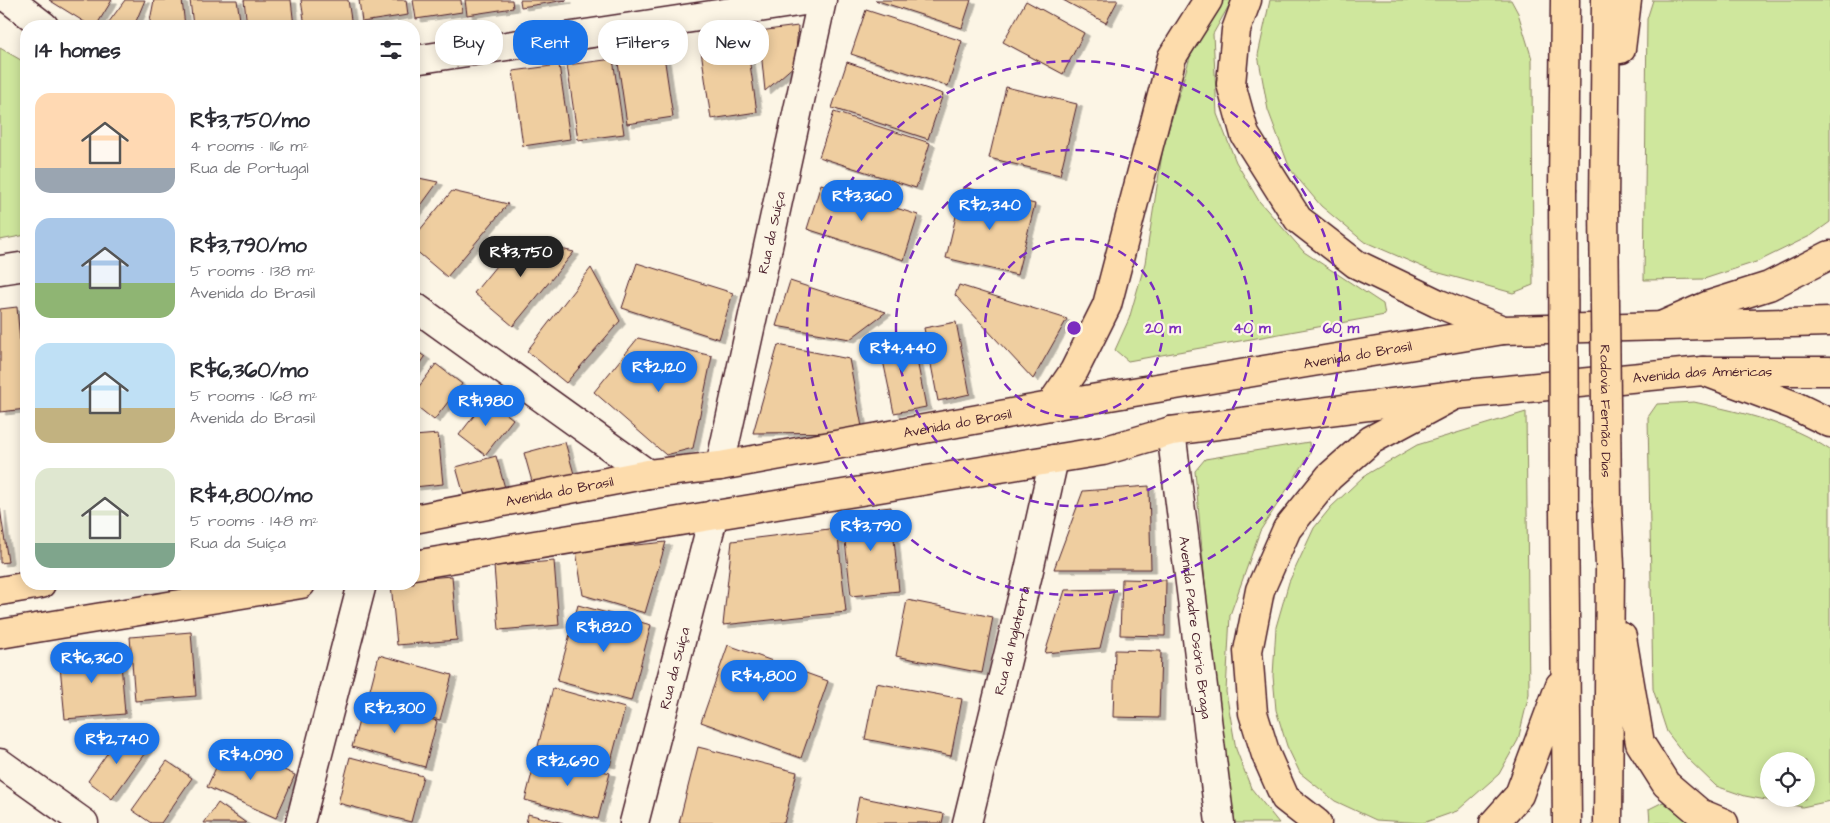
<!DOCTYPE html>
<html lang="en">
<head>
<meta charset="utf-8">
<style>
	body { margin:0; font-family:"Architects Daughter",sans-serif; background:#f2f2f3; color:#2b2b33; height:100vh; display:flex; flex-direction:column; font-size:19px; white-space:nowrap }
	* { box-sizing:border-box; margin:0 }
	p { font-size:16px; color:#7c7c81 }
	.icon { flex:none; width:28px; height:28px; fill:none; stroke:currentColor; stroke-width:2; stroke-linecap:round; stroke-linejoin:round }
	.map { position:relative; flex:1; overflow:hidden }
	.side { position:absolute; left:20px; top:20px; width:400px; height:570px; display:flex; flex-direction:column; background:#fff; border-radius:20px; box-shadow:0 2px 12px #0003 }
	.side>* { flex:none }
	.banner { position:absolute; left:435px; top:20px; width:475px; height:45px; display:flex; gap:10px }
	.buttons { position:absolute; left:1760px; top:752px; display:grid; gap:10px }
	.buttons a { display:grid; place-items:center; width:55px; height:55px; border-radius:50%; background:#fff; box-shadow:0 2px 12px #0003; font-size:25px }
	.price { position:absolute; translate:-50% -42px; padding:0 11px; border-radius:18px; background:#1a73e8; color:#fff; font-size:16px; line-height:32px; filter:drop-shadow(0 1px 2px #0008) }
	.price::after { content:''; position:absolute; left:50%; top:30px; width:15px; height:11px; margin-left:-8px; background:inherit; clip-path:polygon(0 0,100% 0,50% 100%) }
	.price.active { background:#222; color:#fff }
	ul { padding:0; list-style:none }
	li { display:flex; align-items:center; gap:15px; height:125px; padding:0 15px }
	li span { display:grid; place-items:center; flex:none; width:140px; height:100px; border-radius:15px; color:#555 }
	li>.icon { margin-inline-start:auto }
	span .icon { width:60px; height:60px; fill:#fffc; stroke-width:1 }
	li b { font-size:21px }
	h2 { display:flex; justify-content:space-between; align-items:center; height:60px; padding:0 15px; font-size:21px }
	.chip { padding:0 18px; border-radius:20px; background:#fff; box-shadow:0 2px 12px #0003; font-size:18px; line-height:45px }
	.chip.active { background:#1a73e8; color:#fff }
	.map>svg:first-child { display:block }
	.green { fill:#cfe79d; stroke:#8c8364; fill-rule:evenodd }
	.building { fill:#efcea0; stroke:#4a1f2b; filter:url(#shadow) }
	.lines { fill:none; stroke-linecap:round; stroke-linejoin:round }
	.minor-casing { stroke:#4a1f2b; stroke-width:31 }
	.major-casing { stroke:#4a1f2b; stroke-width:31 }
	.highway-casing { stroke:#4a1f2b; stroke-width:31 }
	.minor { stroke:#fcf5e5; stroke-width:28 }
	.major { stroke:#fddcac; stroke-width:28 }
	.highway { stroke:#fddcac; stroke-width:28 }
	.highway-bridge-casing { stroke:#4a1f2b; stroke-width:31; stroke-linecap:butt }
	.highway-bridge { stroke:#fddcac; stroke-width:28 }
	.ring { fill:none; stroke:#7b2cbf; stroke-width:2.5; stroke-dasharray:9 6 }
	.labels { text-anchor:middle; stroke-width:4.5; stroke-linejoin:round; paint-order:stroke }
	.street-label { font-size:14px; fill:#4a1f2b; stroke:#fcf5e5 }
	.centre { fill:#7b2cbf; stroke:#fcf5e5; stroke-width:2.5 }
	.ring-label { font-size:15px; text-anchor:middle; font-weight:bold; fill:#7b2cbf; stroke:#fcf5e5; stroke-width:4.5; stroke-linejoin:round; paint-order:stroke }
</style>
</head>
<body>
<div class="map">
<svg width="1830" height="823" viewBox="0 0 1830 823">
	<defs>
		<filter id="shadow"><feDropShadow dx="5.5" dy="3" stdDeviation="0" flood-color="#0004"/></filter>
	</defs>
	<rect width="100%" height="100%" fill="#fcf5e5"/>
	<filter id="ink" filterUnits="userSpaceOnUse"><feTurbulence type="fractalNoise" baseFrequency=".02" numOctaves="2"/><feDisplacementMap in="SourceGraphic" scale="10" xChannelSelector="R" yChannelSelector="G"/><feConvolveMatrix kernelMatrix="1 2 1 2 8 2 1 2 1" color-interpolation-filters="sRGB"/></filter>
	<g filter="url(#ink)">
		<path class="green" d="M1222 0H1232L1213 34 1217 114 1236 162 1259 201 1304 252 1383 304 1385 315 1128 361 1115 350 1129 319 1145 263 1163 148 1190 57Z
			M1270 0H1511L1518 13 1532 59 1533 285 1513 293 1432 271 1363 241 1321 206 1290 169 1268 110 1258 55Z
			M1653 0H1830V222L1812 235 1759 261 1704 279 1644 280 1647 19Z
			M0 48 26 63V235L0 240Z
			M1694 402C1743 413 1788 422 1830 450V801L1802 807 1745 796 1716 786 1687 758 1667 732 1653 689 1648 417 1657 404ZM1769 761H1806V799H1769Z
			M1526 412 1529 694 1518 740 1499 774 1457 811 1423 823 1376 820 1335 801 1300 773 1287 746 1276 710 1273 676 1276 627 1289 582 1314 528 1331 507 1364 476 1417 445Z
			M1309 442 1310 454 1260 531 1230 615 1226 692 1236 749 1251 788 1279 823H1230L1221 763 1195 471 1205 459Z
			M1663 802 1690 823H1650L1649 809Z"/>
		<path class="building" d="M49 0H112L96 26H91Z
			M125 0H145L134 26H106Z
			M154 0H182L185 26H149Z
			M190 0H237L241 26H193Z
			M244 0H291L294 26H247Z
			M301 0H348L352 26H305Z
			M359 0H406L408 15 362 22Z
			M413 0H461L462 12 416 19Z
			M465 0H512L513 8 467 15Z
			M520 0H567L521 7Z
			M875 0H971L962 28Z
			M1063 0H1118L1106 23Z
			M1026 1 1084 33 1063 74 1003 42Z
			M866 10 962 41 948 86 851 54Z
			M798 26 795 65 765 91 759 31Z
			M746 37 757 112 711 119 700 44Z
			M662 42 673 117 627 124 616 49Z
			M613 59 624 134 578 140 567 65Z
			M847 62 943 94 928 139 832 108Z
			M559 65 570 139 523 146 513 71Z
			M1006 87 1077 104 1060 175 989 158Z
			M834 112 930 143 916 188 819 157Z
			M414 177 438 182 414 215Z
			M821 184 918 215 904 260 807 229Z
			M963 187 1035 204 1017 275 946 258Z
			M452 191 508 204 447 277 414 249V237Z
			M518 239 574 252 513 326 474 293Z
			M637 263 733 293 719 339 622 308Z
			M591 268 620 321 566 383 527 351Z
			M790 281 886 312 850 339 776 326Z
			M959 285 1067 319 1033 379 955 295Z
			M17 307 26 409 0 412V309Z
			M956 322 970 394 938 401 924 328Z
			M912 334 926 407 894 413 879 341Z
			M638 338 712 356 693 448 666 455 594 392Z
			M778 345 849 359 863 432 753 433Z
			M414 349 425 357 414 373Z
			M436 364 462 384 434 420 414 404V393Z
			M487 399 513 419 485 455 459 435Z
			M438 434 443 484 414 487V436Z
			M565 442 574 474 533 485 524 453Z
			M496 456 505 488 465 499 456 467Z
			M1149 486 1151 569H1054L1083 491Z
			M891 507 899 591 851 596 842 513Z
			M0 508 8 562 0 563Z
			M837 528 846 612 723 625 732 541Z
			M666 542 645 613 583 595 576 551Z
			M554 561 559 625 499 630 494 566Z
			M452 576 457 640 397 645 391 584H414V579Z
			M1122 579 1166 580 1165 636 1120 635Z
			M1114 589 1100 648 1045 653 1065 590Z
			M907 600 993 617 982 673 896 656Z
			M578 605 651 625 631 701 557 681Z
			M191 632 196 696 135 701 130 637Z
			M728 645 828 681 801 758 701 722Z
			M120 650 125 714 65 719 59 655Z
			M1115 650 1161 651 1159 718 1113 717Z
			M379 655 452 675 440 720 367 701Z
			M876 683 962 699 951 756 865 739Z
			M553 688 625 708 610 765 538 746Z
			M364 702 437 721 425 767 352 747Z
			M122 732 147 750 112 799 88 781Z
			M227 744 295 775 276 818 207 787Z
			M698 747 797 772 784 823H679Z
			M537 754 610 773 598 819 525 800Z
			M350 757 423 776 411 822 338 803Z
			M167 761 192 778 161 823H151L132 810Z
			M859 797 944 814 942 823H854Z
			M218 803 246 823H204Z
			M528 814 563 823H526Z"/>
		<g class="lines">
			<defs>
				<g id="minor">
					<path d="M10 0 44 26"/>
					<path d="M414 60 811 0"/>
					<path d="M0 270 26 266"/>
					<path d="M414 306 648 474"/>
					<path id="s1" d="M1171 431 1220 823"/>
					<path id="s2" d="M720 466 822 0"/>
					<path d="M0 763 84 823"/>
					<path d="M300 823 362 584"/>
					<path id="s3" d="M634 823 714 514"/>
					<path id="s4" d="M967 823 1029 570 1054 459"/>
				</g>
				<g id="major">
					<path id="s5" d="M414 519 648 474 720 466 1050 406 1503 330 1830 322"/>
					<path id="s6" d="M414 565 1054 459 1103 451 1171 431 1455 395 1703 371H1830"/>
					<path d="M0 591 41 584"/>
					<path d="M0 634 301 584"/>
				</g>
				<path id="highway" d="M1247 0 1236 30 1231 84 1245 135 1298 219 1356 264 1437 303 1503 330
					M1621 49 1627 0
					M1563 188 1565 0
					M1604 206 1606 0
					M1661 326 1709 305 1769 286 1830 255
					M1703 371 1793 405 1830 423
					M1050 406 1074 371 1107 305 1172 57 1208 0
					M1607 503 1610 566 1608 823
					M1564 511 1567 823
					M1622 637 1640 743 1666 784 1700 813 1724 823
					M1317 823 1285 798 1266 755 1253 713 1248 651 1260 590 1287 529 1329 477 1371 440 1455 395
					M1494 823 1519 795 1560 685"/>
			</defs>
			<use href="#minor" class="minor-casing"/>
			<use href="#major" class="major-casing"/>
			<use href="#highway" class="highway-casing"/>
			<use href="#minor" class="minor"/>
			<use href="#major" class="major"/>
			<use href="#highway" class="highway"/>
			<defs>
				<g id="highway-bridge">
					<path d="M1563 188 1564 511"/>
					<path id="s7" d="M1604 206 1607 503"/>
				</g>
			</defs>
			<use href="#highway-bridge" class="highway-bridge-casing"/>
			<use href="#highway-bridge" class="highway-bridge"/>
		</g>
	</g>
	<g class="ring">
		<circle cx="1074" cy="328" r="89"/>
		<circle cx="1074" cy="328" r="178"/>
		<circle cx="1074" cy="328" r="267"/>
	</g>
	<g class="labels">
		<g class="street-label">
			<text dy="5" stroke="none"><textPath href="#s2" startOffset="239">Rua da Suíça</textPath></text>
			<text dy="5" stroke="none"><textPath href="#s5" startOffset="958">Avenida do Brasil</textPath></text>
			<text dy="5" stroke="none"><textPath href="#s6" startOffset="1304">Avenida das Américas</textPath></text>
			<text dy="5" stroke="none"><textPath href="#s7" startOffset="205">Rodovia Fernão Dias</textPath></text>
			<text dy="5" stroke="none"><textPath href="#s5" startOffset="552">Avenida do Brasil</textPath></text>
			<text dy="5" stroke="none"><textPath href="#s5" startOffset="148">Avenida do Brasil</textPath></text>
			<text dy="5" stroke="none"><textPath href="#s1" startOffset="198">Avenida Padre Osório Braga</textPath></text>
			<text dy="5" stroke="none"><textPath href="#s4" startOffset="188">Rua da Inglaterra</textPath></text>
			<text dy="5" stroke="none"><textPath href="#s3" startOffset="160">Rua da Suíça</textPath></text>
		</g>
	</g>
	<circle cx="1074" cy="328" r="8" class="centre"/>
	<g class="ring-label">
		<text x="1163" y="333">20 m</text>
		<text x="1252" y="333">40 m</text>
		<text x="1341" y="333">60 m</text>
	</g>
</svg>
<div class="buttons">
<a><svg class="icon" aria-label="locate" viewBox="0 0 24 24"><circle cx="12" cy="12" r="6"/><path d="M12 2v4M12 18v4M2 12h4M18 12h4"/></svg></a>
</div>
<b class="price" style="left:862px;top:222px">R$3,360</b>
<b class="price" style="left:990px;top:231px">R$2,340</b>
<b class="price active" style="left:521px;top:278px">R$3,750</b>
<b class="price" style="left:903px;top:374px">R$4,440</b>
<b class="price" style="left:659px;top:393px">R$2,120</b>
<b class="price" style="left:486px;top:427px">R$1,980</b>
<b class="price" style="left:871px;top:552px">R$3,790</b>
<b class="price" style="left:604px;top:653px">R$1,820</b>
<b class="price" style="left:92px;top:684px">R$6,360</b>
<b class="price" style="left:764px;top:702px">R$4,800</b>
<b class="price" style="left:395px;top:734px">R$2,300</b>
<b class="price" style="left:117px;top:765px">R$2,740</b>
<b class="price" style="left:251px;top:781px">R$4,090</b>
<b class="price" style="left:568px;top:787px">R$2,690</b>
<div class="banner">
<a class="chip">Buy</a>
<a class="chip active">Rent</a>
<a class="chip">Filters</a>
<a class="chip">New</a>
</div>
<section class="side">
<h2>14 homes<svg class="icon" aria-label="filters" viewBox="0 0 24 24"><path d="M4 7h16M4 17h16"/><circle cx="9" cy="7" r="2"/><circle cx="15" cy="17" r="2"/></svg></h2>
<ul>
<li><span style="background:linear-gradient(#ffd9b3 75%,#9aa5b1 0)"><svg class="icon" aria-label="home" viewBox="0 0 24 24"><path d="M3 11l9-7 9 7M6 9v11h12V9"/></svg></span><div><b>R$3,750/mo</b><p>4 rooms · 116 m²</p><p>Rua de Portugal</p></div></li>
<li><span style="background:linear-gradient(#a9c7e8 65%,#8fb573 0)"><svg class="icon" aria-label="home" viewBox="0 0 24 24"><path d="M3 11l9-7 9 7M6 9v11h12V9"/></svg></span><div><b>R$3,790/mo</b><p>5 rooms · 138 m²</p><p>Avenida do Brasil</p></div></li>
<li><span style="background:linear-gradient(#bfe0f5 65%,#c2b280 0)"><svg class="icon" aria-label="home" viewBox="0 0 24 24"><path d="M3 11l9-7 9 7M6 9v11h12V9"/></svg></span><div><b>R$6,360/mo</b><p>5 rooms · 168 m²</p><p>Avenida do Brasil</p></div></li>
<li><span style="background:linear-gradient(#dfe7d0 75%,#7fa58c 0)"><svg class="icon" aria-label="home" viewBox="0 0 24 24"><path d="M3 11l9-7 9 7M6 9v11h12V9"/></svg></span><div><b>R$4,800/mo</b><p>5 rooms · 148 m²</p><p>Rua da Suíça</p></div></li>
</ul>
</section>
</div>
</body>
</html>
